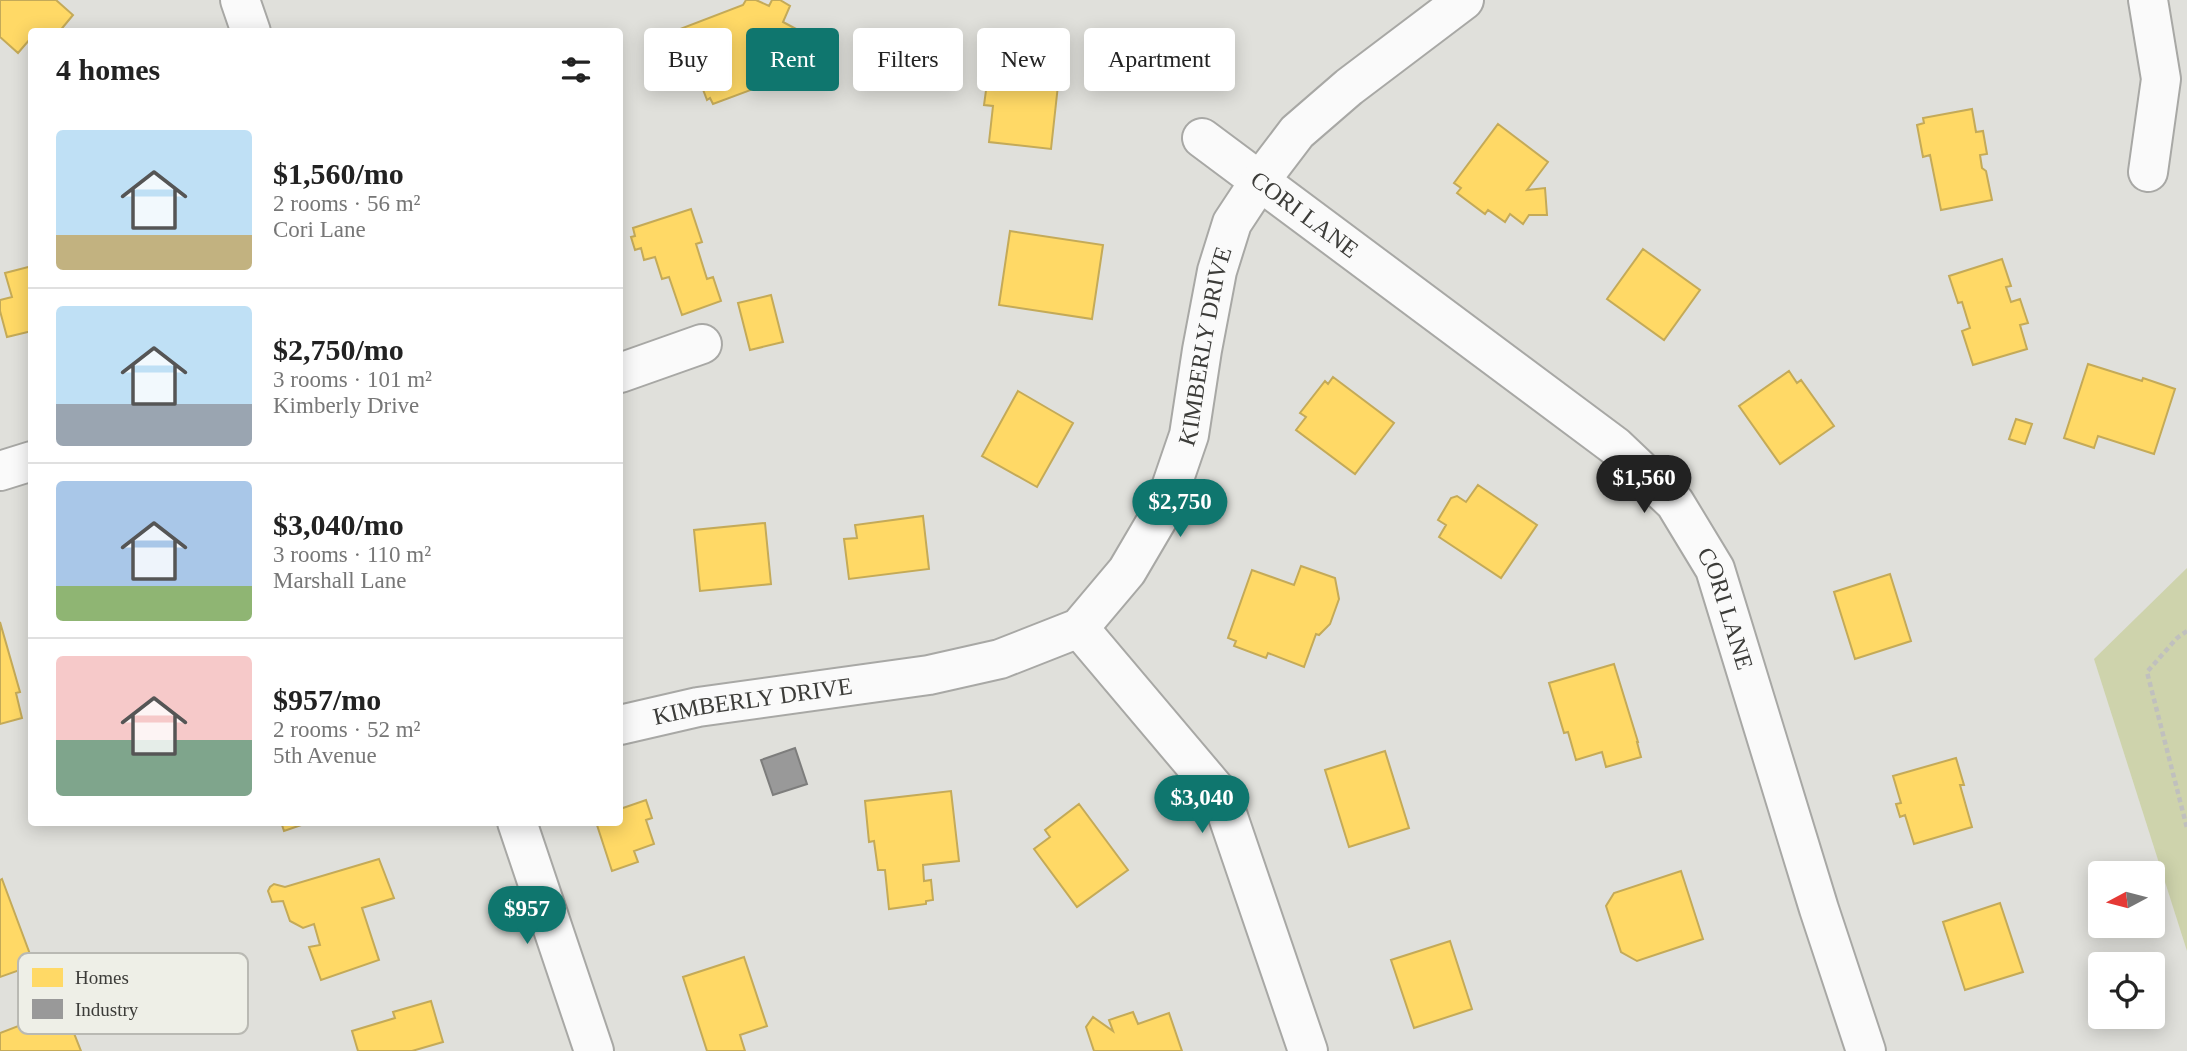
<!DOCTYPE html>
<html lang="en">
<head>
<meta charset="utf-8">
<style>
	body { margin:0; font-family:"Times New Roman",serif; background:#f2f2f2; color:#222; height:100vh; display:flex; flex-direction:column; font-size:26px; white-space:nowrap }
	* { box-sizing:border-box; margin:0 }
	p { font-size:23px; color:#767676 }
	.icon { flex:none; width:38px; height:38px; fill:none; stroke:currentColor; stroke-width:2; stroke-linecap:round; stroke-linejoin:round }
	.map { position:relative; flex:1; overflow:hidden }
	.drawer { position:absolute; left:28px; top:28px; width:595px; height:798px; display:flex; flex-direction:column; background:#fff; border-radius:7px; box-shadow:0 4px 18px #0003 }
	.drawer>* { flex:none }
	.hud { position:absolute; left:644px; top:28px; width:665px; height:63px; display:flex; gap:14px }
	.needle { width:46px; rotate:263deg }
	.controls { position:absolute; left:2088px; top:861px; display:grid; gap:14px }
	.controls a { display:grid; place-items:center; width:77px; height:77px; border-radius:7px; background:#fff; box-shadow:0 4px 18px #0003; font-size:35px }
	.price { position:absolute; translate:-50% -60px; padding:0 16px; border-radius:24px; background:#0f766e; color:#fff; font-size:23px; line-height:46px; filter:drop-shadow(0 2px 4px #0008) }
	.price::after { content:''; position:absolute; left:50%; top:42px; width:21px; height:16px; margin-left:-10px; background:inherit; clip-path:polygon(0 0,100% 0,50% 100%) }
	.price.selected { background:#222; color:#fff }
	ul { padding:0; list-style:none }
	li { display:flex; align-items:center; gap:21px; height:175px; padding:0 28px }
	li+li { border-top:2px solid #e0e0e0 }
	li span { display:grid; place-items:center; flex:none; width:196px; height:140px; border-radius:7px; color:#555 }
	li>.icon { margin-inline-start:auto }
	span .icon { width:84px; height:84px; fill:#fffc; stroke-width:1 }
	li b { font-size:30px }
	h2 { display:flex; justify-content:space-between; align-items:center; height:84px; padding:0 28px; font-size:30px }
	.pill { padding:0 24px; border-radius:7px; background:#fff; box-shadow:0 4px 18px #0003; font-size:24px; line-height:63px }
	.pill.selected { background:#0f766e; color:#fff }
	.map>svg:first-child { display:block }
	.green { fill:#ced3ac }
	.homes { fill:#ffd966; stroke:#c4aa58; stroke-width:2 }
	.industry { fill:#999; stroke:#7d7d7c; stroke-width:2 }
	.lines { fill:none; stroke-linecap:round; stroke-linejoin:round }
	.minor-casing { stroke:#a8a8a5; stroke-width:42 }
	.path { stroke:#c0c0be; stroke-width:4.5; stroke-dasharray:5 3.5; stroke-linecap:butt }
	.minor { stroke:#fafafa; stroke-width:38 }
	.labels { text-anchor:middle; stroke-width:7; stroke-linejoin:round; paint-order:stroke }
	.street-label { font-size:24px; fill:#3c3c39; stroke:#eeefe7 }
	.key { fill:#eeefe7; stroke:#b9b9b3; stroke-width:2 }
	.key-label { font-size:19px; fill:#3c3c39 }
</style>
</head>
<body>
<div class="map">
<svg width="2187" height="1051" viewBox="0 0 2187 1051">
	<rect width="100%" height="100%" fill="#e0e0db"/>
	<path class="green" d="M2187 568V951L2094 659Z"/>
	<path class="homes" d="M0 0H56L73 15 59 32H32V41L30 39 18 53 0 37Z
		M746 0H756L769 6 772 0H780L790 6 783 22 798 30 788 48 810 60 800 82 788 76 713 104 710 98 707 100 680 29 743 5Z
		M989 68 1059 76 1051 149 989 142 993 106 984 105Z
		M1972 109 1976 132 1983 131 1987 154 1980 155 1982 168 1986 171 1992 200 1941 210 1930 155 1923 157 1917 125 1924 123 1923 118Z
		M1498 124 1548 162 1527 190 1545 188 1547 215H1529L1523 224 1510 214 1505 222 1488 210 1485 214 1457 193 1461 188 1454 183Z
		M691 209 702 242 696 244 707 279 713 277 721 301 682 315 669 277 662 279 655 257 644 260 641 248 635 250 631 237 635 236 633 228Z
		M1010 231 1103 245 1092 319 999 305Z
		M1643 249 1700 290 1664 340 1607 299Z
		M2002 259 2011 286 2006 287 2011 302 2020 299 2028 323 2020 325 2027 349 1973 365 1962 331 1970 328 1962 302 1958 303 1949 276Z
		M32 266V331L7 337 0 311V300L12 297 5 273Z
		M771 295 783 342 750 350 738 303Z
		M2088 364 2142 381 2143 378 2175 389 2154 454 2098 436 2094 448 2064 438Z
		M1789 371 1797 383 1801 380 1834 426 1780 464 1739 406Z
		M1333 377 1394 423 1355 474 1296 430 1306 417 1300 413 1325 381 1328 384Z
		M1018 391 1073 423 1037 487 982 456Z
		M2016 419 2032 424 2025 444 2009 439Z
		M1478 485 1537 525 1501 578 1439 537 1446 525 1438 520 1451 498 1457 496 1466 502Z
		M923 516 929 569 849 579 844 539 857 538 855 525Z
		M765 523 771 584 700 591 694 530Z
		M1301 566 1335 578 1339 599 1330 624 1319 635 1316 634 1304 667 1268 653 1266 658 1234 646 1236 641 1228 638 1252 570 1294 585Z
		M1890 574 1911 641 1855 659 1834 592Z
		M0 622 20 692 16 693 22 718 0 724Z
		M1614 664 1638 742H1637L1641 757 1606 767 1602 752 1576 760 1568 732 1564 733 1549 683Z
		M1385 751 1409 828 1349 847 1325 770Z
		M1956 758 1964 785H1960L1972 827 1914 844 1905 815 1900 817 1896 804 1901 803 1893 776Z
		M951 791 959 861 923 865 924 881 931 880 933 900 926 901V904L889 909 885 870H878L874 841 869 842 865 801Z
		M646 800 652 818 646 820 654 844 634 851 638 862 612 871 596 822H620V809Z
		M1079 804 1128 870 1077 907 1034 849 1050 837 1045 830Z
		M281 822H310L284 831Z
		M379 859 394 898 362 908 379 960 321 980 309 947 320 945 314 924 303 928 290 921 283 901 272 902 268 891 270 887 274 884 285 887Z
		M1681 871 1703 939 1637 961 1621 952 1606 906 1614 893Z
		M2 879 34 965 0 977V880Z
		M2000 903 2023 972 1965 990 1943 922Z
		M1450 941 1472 1009 1414 1028 1391 960Z
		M744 957 767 1026 740 1035 745 1051H707L683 977Z
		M431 1001 443 1042 412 1051H358L352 1031 395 1018 393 1012Z
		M1133 1012 1138 1024 1169 1013 1182 1051H1094L1086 1027 1093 1017 1113 1031 1109 1020Z
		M66 1013 81 1051H0V1033L26 1023 27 1028Z"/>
	<path class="industry" d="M795 748 807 784 773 795 761 760Z"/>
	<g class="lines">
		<defs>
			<g id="minor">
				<path d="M240 0 251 32"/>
				<path id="s1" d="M1202 138 1615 446 1675 503 1715 569 1819 909 1866 1051"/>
				<path d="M2148 172 2161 79 2148 0"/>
				<path d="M620 373 702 344"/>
				<path d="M0 471 32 461"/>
				<path d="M1079 628 1221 796 1308 1051"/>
				<path id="s2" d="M620 725 698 707 929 675 1000 659 1079 628 1127 571 1164 508 1189 435 1202 350 1217 271 1232 223 1259 182 1297 132 1349 87 1464 0"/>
				<path d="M517 822 594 1051"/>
			</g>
		</defs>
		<use href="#minor" class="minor-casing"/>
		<path class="path" d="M2187 631 2177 638 2147 672 2187 828"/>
		<use href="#minor" class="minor"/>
	</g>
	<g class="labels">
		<g class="street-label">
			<text dy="8" stroke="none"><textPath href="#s1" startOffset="128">CORI LANE</textPath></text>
			<text dy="8" stroke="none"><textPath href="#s2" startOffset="786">KIMBERLY DRIVE</textPath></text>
			<text dy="8" stroke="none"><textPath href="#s1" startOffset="716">CORI LANE</textPath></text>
			<text dy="8" stroke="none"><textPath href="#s2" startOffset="135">KIMBERLY DRIVE</textPath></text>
		</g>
	</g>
	<rect x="18" y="953" width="230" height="81" rx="10" class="key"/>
	<rect x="32" y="968" width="31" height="19" fill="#ffd966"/>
	<rect x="32" y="999" width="31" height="20" fill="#999"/>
	<g class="key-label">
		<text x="75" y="984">Homes</text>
		<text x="75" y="1016">Industry</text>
	</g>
</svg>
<div class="controls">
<a><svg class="needle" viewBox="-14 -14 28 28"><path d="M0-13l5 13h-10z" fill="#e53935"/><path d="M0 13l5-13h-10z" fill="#767676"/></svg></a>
<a><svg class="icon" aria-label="locate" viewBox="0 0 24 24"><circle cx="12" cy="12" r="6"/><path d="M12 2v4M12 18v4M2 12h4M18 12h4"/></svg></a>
</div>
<b class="price selected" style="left:1644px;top:515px">$1,560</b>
<b class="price" style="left:1180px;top:539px">$2,750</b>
<b class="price" style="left:1202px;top:835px">$3,040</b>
<b class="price" style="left:527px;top:946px">$957</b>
<div class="hud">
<a class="pill">Buy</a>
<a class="pill selected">Rent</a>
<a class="pill">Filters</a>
<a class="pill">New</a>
<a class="pill">Apartment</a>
</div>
<section class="drawer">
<h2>4 homes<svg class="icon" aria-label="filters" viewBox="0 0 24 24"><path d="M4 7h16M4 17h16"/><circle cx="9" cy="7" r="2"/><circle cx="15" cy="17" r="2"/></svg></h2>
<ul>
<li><span style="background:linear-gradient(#bfe0f5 75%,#c2b280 0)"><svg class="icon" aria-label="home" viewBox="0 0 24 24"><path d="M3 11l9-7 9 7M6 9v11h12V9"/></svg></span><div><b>$1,560/mo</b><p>2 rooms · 56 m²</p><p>Cori Lane</p></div></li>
<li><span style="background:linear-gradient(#bfe0f5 70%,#9aa5b1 0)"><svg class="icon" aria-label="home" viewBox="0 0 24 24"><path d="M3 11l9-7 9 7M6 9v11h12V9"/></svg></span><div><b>$2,750/mo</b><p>3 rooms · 101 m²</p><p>Kimberly Drive</p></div></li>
<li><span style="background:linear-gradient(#a9c7e8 75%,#8fb573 0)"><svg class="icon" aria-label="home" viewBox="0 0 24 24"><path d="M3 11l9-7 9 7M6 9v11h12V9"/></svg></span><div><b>$3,040/mo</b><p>3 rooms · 110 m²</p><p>Marshall Lane</p></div></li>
<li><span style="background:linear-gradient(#f6c9c9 60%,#7fa58c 0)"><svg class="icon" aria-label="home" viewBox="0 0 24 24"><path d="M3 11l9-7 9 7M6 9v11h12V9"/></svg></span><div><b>$957/mo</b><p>2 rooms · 52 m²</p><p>5th Avenue</p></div></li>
</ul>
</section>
</div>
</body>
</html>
